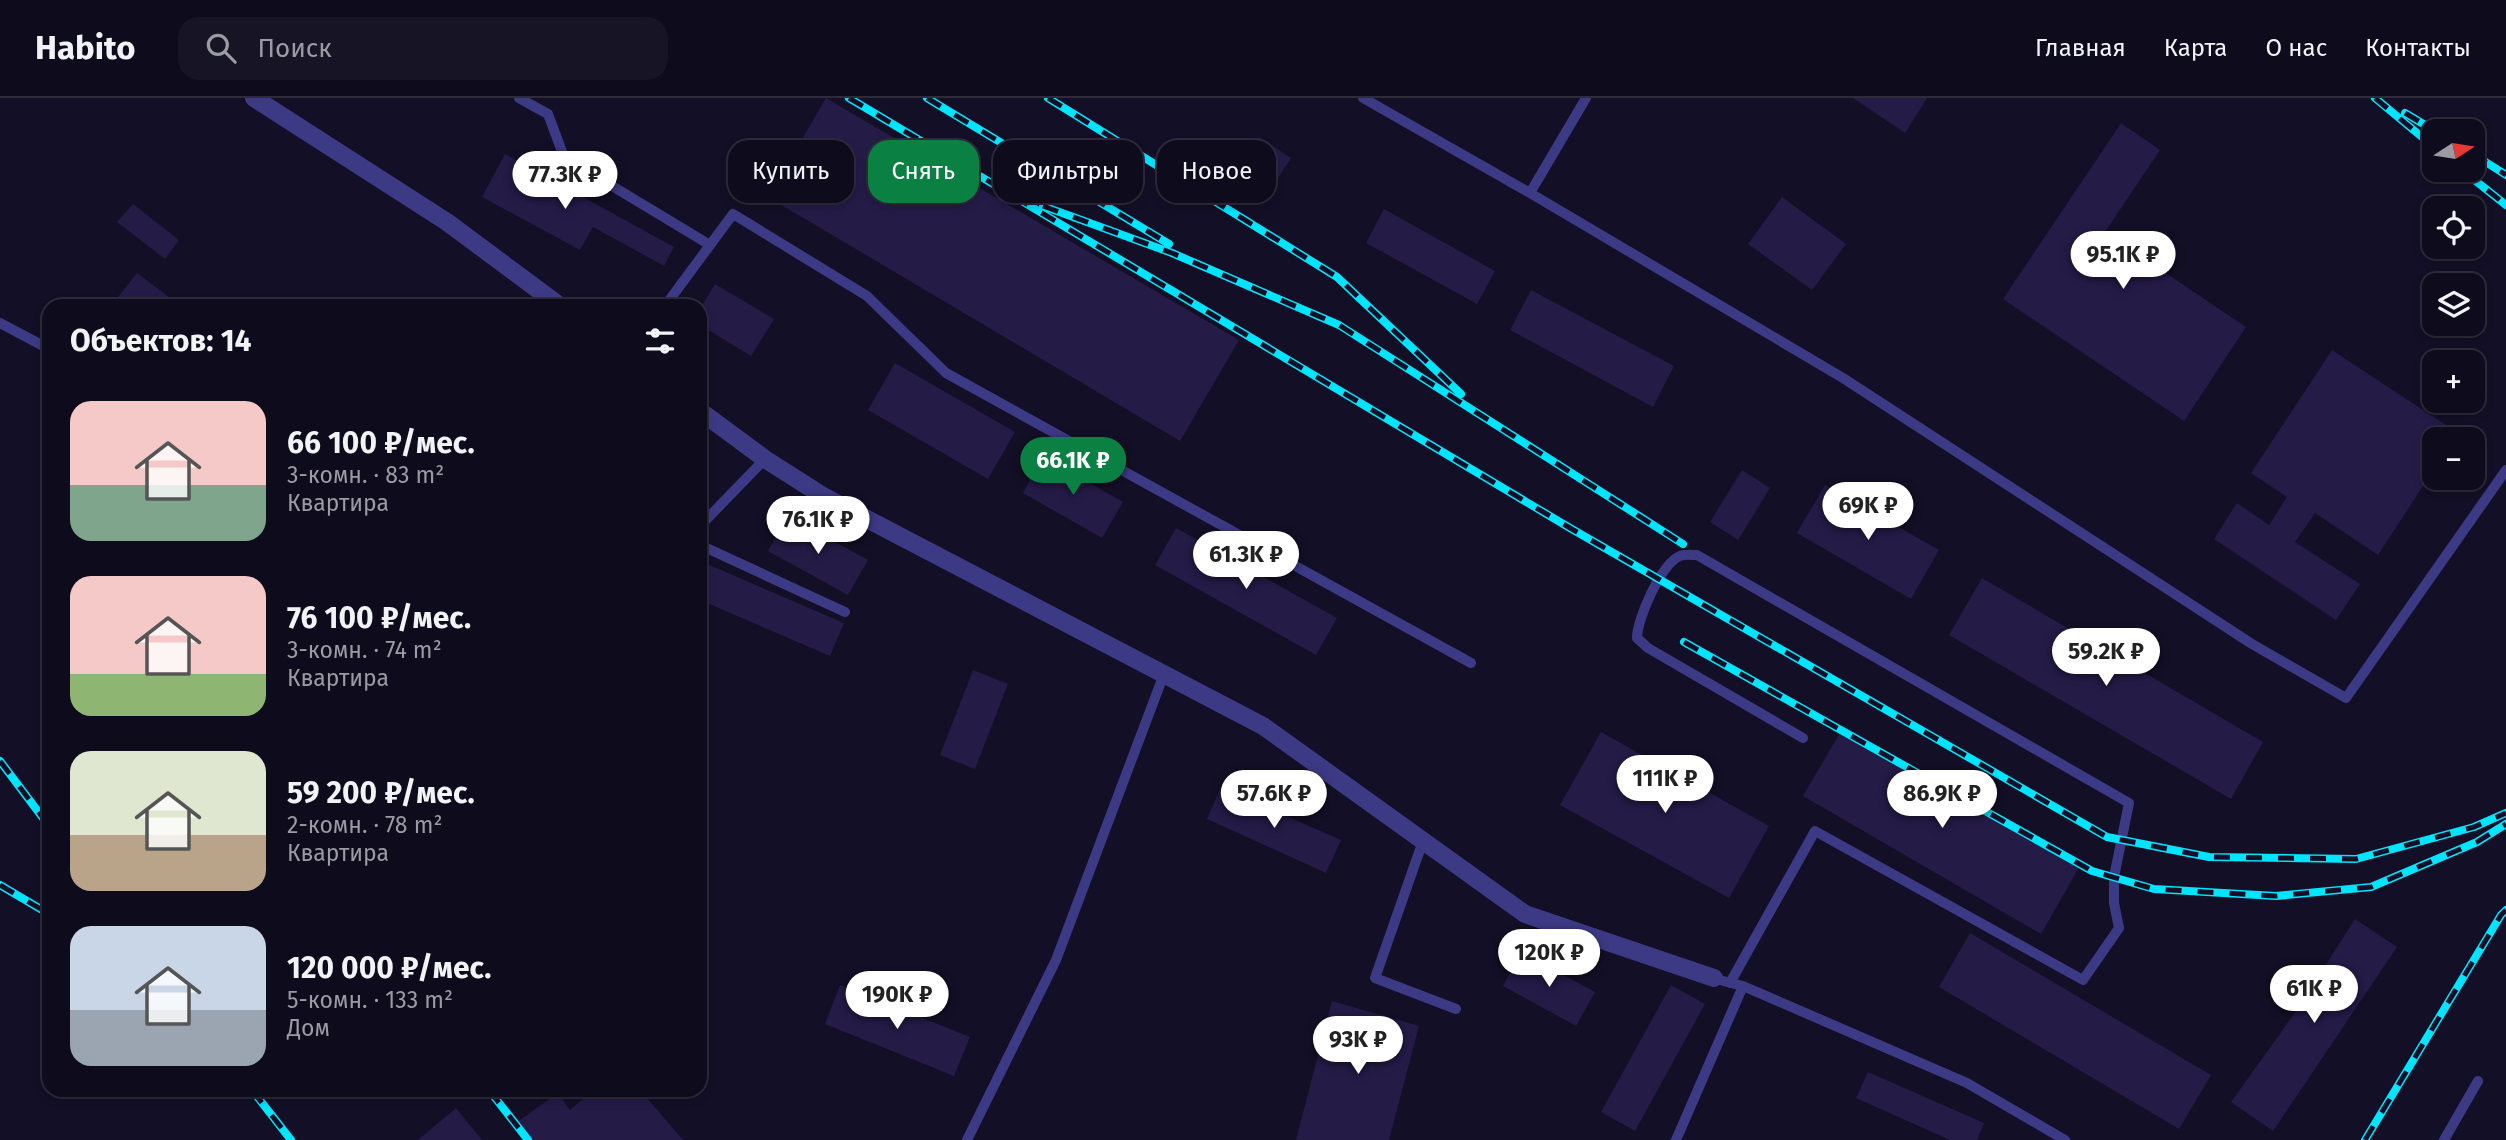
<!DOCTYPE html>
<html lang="ru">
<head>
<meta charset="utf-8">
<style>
	body { margin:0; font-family:"Fira Sans",sans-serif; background:#171425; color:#f1f3f6; height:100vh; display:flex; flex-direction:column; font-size:26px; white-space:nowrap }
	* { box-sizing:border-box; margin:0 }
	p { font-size:23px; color:#9b9ba3 }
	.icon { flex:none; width:38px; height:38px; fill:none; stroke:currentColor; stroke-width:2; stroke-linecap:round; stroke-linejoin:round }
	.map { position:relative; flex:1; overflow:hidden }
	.sheet { position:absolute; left:42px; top:201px; width:665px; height:798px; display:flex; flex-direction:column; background:#0e0b1c; border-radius:21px; box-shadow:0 4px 10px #0003,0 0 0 2px #2e2b3b }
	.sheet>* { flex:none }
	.guide { position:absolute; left:728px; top:42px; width:665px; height:63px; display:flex; gap:14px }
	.needle { width:46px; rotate:78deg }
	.tools { position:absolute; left:2422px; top:21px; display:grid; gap:14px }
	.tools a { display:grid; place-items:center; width:63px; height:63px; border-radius:14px; background:#0e0b1c; box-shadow:0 4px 10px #0003,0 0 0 2px #2e2b3b; font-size:35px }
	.price { position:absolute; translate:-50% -60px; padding:0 16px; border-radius:24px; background:#fff; color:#222; font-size:23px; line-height:46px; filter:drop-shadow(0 2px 4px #0008) }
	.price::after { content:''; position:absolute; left:50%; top:42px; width:21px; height:16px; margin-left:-10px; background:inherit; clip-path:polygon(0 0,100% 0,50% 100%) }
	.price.current { background:#0b8043; color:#fff }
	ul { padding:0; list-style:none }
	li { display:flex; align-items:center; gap:21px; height:175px; padding:0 28px }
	li span { display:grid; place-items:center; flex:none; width:196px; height:140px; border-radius:21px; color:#555 }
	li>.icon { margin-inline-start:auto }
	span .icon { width:84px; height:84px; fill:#fffc; stroke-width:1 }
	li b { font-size:30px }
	h2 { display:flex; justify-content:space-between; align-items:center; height:84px; padding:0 28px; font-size:30px }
	.tag { padding:0 24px; border-radius:21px; background:#0e0b1c; box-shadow:0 4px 10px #0003,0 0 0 2px #2e2b3b; font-size:24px; line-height:63px }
	.tag.current { background:#0b8043; color:#fff }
	header { display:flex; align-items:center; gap:42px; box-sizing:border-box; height:98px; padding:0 35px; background:#0e0b1c; border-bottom:2px solid #2e2b3b }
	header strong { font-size:33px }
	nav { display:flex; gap:38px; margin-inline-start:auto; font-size:24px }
	.search { width:490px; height:63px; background:#171425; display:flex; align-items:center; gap:18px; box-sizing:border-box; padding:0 24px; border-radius:21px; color:#9b9ba3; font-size:26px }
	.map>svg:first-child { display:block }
	.building { fill:#241b47 }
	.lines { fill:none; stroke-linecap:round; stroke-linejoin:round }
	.lane { stroke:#3d3a85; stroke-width:10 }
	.street { stroke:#3d3a85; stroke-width:18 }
	.rail-casing { stroke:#00e5ff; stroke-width:8 }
	.rail { stroke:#130f26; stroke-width:5; stroke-dasharray:16; stroke-linecap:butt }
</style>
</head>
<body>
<header>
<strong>Habito</strong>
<div class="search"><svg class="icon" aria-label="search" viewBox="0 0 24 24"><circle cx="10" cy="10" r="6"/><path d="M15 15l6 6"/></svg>Поиск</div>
<nav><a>Главная</a><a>Карта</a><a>О нас</a><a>Контакты</a></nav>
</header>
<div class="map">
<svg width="2506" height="1042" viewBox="0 0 2506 1042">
	<rect width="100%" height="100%" fill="#130f26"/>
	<path class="building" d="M826 0 1239 242 1180 343 768 99Z
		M1853 0H1927L1905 35Z
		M2121 25 2160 52 2105 134 2246 229 2184 323 2003 201Z
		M1259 39 1291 60 1269 94 1237 73Z
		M505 56 674 149 664 168 593 129 580 152 482 99Z
		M1782 99 1846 146 1812 192 1748 146Z
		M133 106 179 142 165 161 117 124Z
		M1384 111 1495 173 1477 206 1366 145Z
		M137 175 181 208H111Z
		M715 186 774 221 751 258 700 227V211Z
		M1531 192 1674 268 1653 309 1510 232Z
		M2332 252 2467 341H2434V371L2378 457 2315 415 2295 444 2360 486 2336 522 2214 441 2237 405 2269 427 2287 399 2251 375Z
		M895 265 1015 334 988 381 868 312Z
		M1043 358 1123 404 1102 440 1023 395Z
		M1742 372 1770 390 1738 442 1710 424Z
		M1825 387 1939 452 1911 501 1797 435Z
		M788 418 868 462 848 497 768 453Z
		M1176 430 1337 520 1316 557 1155 467Z
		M700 463 844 525 830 558 700 502Z
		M1982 480 2263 644 2231 701 1949 537Z
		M973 572 1008 586 975 671 940 657Z
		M1844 628 2081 766 2041 836 1803 698Z
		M1601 634 1769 728 1729 800 1560 707Z
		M1221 689 1341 742 1326 775 1207 721Z
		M2355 821 2397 849 2273 1033 2231 1004 2294 916Z
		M1970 835 2211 977 2179 1031 1939 889Z
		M1521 854 1595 894 1576 928 1503 888Z
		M840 887 970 939 954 978 825 926Z
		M1671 887 1705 906 1635 1033 1601 1014Z
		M1332 903 1419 928 1389 1042H1296Z
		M1868 974 1984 1025 1977 1042H1950L1856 1000Z
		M593 992H640L683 1042H530L517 1024 558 995 570 1012Z
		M456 1010 482 1042H418Z"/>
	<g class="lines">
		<path class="lane" d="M519 0 548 16 564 59 710 147
			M1363 0 1530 95 1586 0
			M1530 95 1843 280 2252 546 2346 600 2506 372
			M665 208 733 116 867 198 946 275 1471 565
			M0 225 49 251
			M700 428 765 361
			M700 447 845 514
			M1423 743 1375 880 1456 911
			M1723 883 1743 888 1967 985 2065 1042
			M1730 885 1815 733 2083 882 2119 830 2114 805V779L2129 705 1697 457C1692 457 1684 456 1680 458 1661 466 1637 521 1637 540L1648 550 1803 640
			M967 1042 1056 862 1164 576
			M1676 1042 1743 888
			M2444 1042 2478 983"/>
		<path class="street" d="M254 0 447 124 560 208
			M700 313 765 361 823 398 1263 628 1525 816 1714 880"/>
		<defs>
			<path id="rail" d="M849 0 1570 430 2107 739 2209 759 2356 761 2474 729 2506 715
				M927 0 1169 146
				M1048 0 1337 179 1461 296
				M2375 0 2434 49
				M2405 15 2435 33
				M2473 56 2506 77
				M2462 72 2506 107
				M1043 108 1172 155 1339 227 1683 446
				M1684 544 2092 773 2154 791 2276 798 2371 789 2477 744 2506 726
				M0 663 49 728
				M0 787 49 816
				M252 992 291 1042
				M489 992 528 1042
				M2365 1042 2501 817 2506 812"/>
		</defs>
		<use href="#rail" class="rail-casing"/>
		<use href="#rail" class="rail"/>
	</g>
</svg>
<div class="tools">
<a><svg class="needle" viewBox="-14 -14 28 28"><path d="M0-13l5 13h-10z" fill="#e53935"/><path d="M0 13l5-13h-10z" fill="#9b9ba3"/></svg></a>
<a><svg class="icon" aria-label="locate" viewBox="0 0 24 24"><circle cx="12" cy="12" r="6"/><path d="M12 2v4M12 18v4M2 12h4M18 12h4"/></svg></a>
<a><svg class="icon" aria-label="layers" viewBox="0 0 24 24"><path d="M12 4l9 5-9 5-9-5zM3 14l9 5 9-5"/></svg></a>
<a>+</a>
<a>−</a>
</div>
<b class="price" style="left:565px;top:113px">77.3K ₽</b>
<b class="price" style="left:2123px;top:193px">95.1K ₽</b>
<b class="price current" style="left:1073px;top:399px">66.1K ₽</b>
<b class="price" style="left:1868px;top:444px">69K ₽</b>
<b class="price" style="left:818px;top:458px">76.1K ₽</b>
<b class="price" style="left:1246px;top:493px">61.3K ₽</b>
<b class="price" style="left:2106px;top:590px">59.2K ₽</b>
<b class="price" style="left:1665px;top:717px">111K ₽</b>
<b class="price" style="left:1274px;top:732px">57.6K ₽</b>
<b class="price" style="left:1942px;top:732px">86.9K ₽</b>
<b class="price" style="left:1549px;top:891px">120K ₽</b>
<b class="price" style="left:2314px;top:927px">61K ₽</b>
<b class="price" style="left:897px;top:933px">190K ₽</b>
<b class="price" style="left:1358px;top:978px">93K ₽</b>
<div class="guide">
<a class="tag">Купить</a>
<a class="tag current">Снять</a>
<a class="tag">Фильтры</a>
<a class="tag">Новое</a>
</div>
<section class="sheet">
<h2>Объектов: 14<svg class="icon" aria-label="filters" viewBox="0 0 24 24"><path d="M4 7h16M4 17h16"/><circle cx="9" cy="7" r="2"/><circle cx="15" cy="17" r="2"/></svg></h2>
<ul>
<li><span style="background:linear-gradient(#f6c9c9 60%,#7fa58c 0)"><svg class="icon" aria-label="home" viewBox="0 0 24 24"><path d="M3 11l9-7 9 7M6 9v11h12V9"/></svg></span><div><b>66 100 ₽/мес.</b><p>3-комн. · 83 m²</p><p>Квартира</p></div></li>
<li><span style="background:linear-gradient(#f6c9c9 70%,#8fb573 0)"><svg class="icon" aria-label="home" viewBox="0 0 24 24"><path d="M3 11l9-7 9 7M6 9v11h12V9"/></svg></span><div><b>76 100 ₽/мес.</b><p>3-комн. · 74 m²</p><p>Квартира</p></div></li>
<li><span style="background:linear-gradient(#dfe7d0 60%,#b9a48a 0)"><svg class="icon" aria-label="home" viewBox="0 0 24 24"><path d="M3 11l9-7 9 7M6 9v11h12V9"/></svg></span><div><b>59 200 ₽/мес.</b><p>2-комн. · 78 m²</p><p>Квартира</p></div></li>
<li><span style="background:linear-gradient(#c9d6e8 60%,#9aa5b1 0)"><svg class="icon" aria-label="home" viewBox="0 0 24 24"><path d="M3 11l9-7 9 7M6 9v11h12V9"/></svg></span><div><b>120 000 ₽/мес.</b><p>5-комн. · 133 m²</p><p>Дом</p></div></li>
</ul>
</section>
</div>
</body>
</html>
